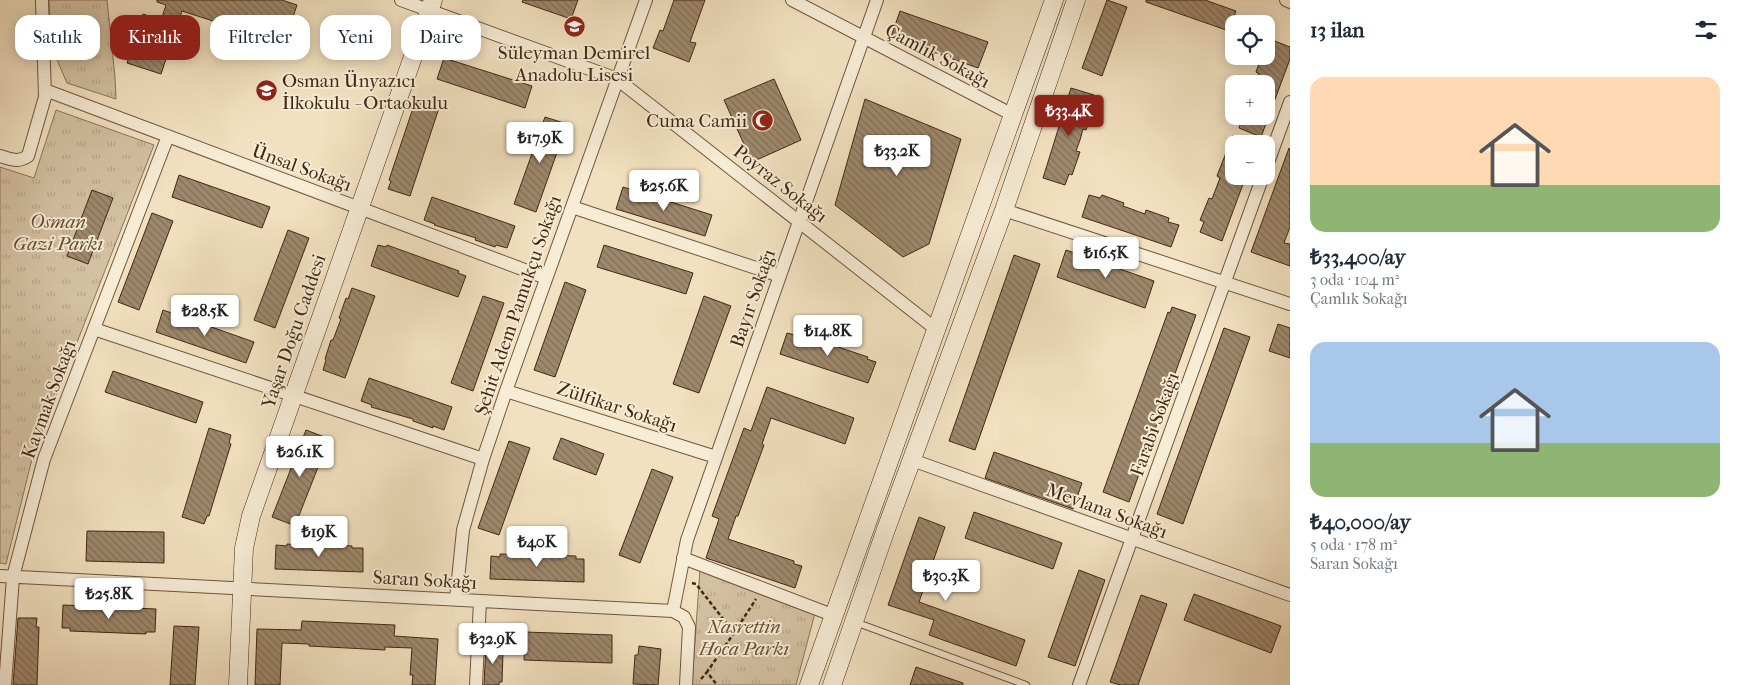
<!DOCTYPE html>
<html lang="tr">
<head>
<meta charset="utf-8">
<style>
	body { margin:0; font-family:"IM FELL French Canon",serif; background:#f2f2f3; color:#1f2937; height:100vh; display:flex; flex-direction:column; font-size:19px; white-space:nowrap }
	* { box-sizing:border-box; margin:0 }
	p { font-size:16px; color:#747a83 }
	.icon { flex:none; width:28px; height:28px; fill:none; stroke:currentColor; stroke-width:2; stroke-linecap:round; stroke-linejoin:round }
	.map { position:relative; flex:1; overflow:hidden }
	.sheet { display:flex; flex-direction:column; background:#fff; width:450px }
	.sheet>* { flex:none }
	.hud { position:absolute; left:15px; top:15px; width:475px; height:45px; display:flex; gap:10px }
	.tools { position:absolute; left:1225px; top:15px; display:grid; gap:10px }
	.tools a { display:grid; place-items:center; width:50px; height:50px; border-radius:10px; background:#fff; box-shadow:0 2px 12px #0003; font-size:25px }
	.price { position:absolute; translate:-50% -42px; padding:0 11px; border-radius:5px; background:#fff; color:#222; font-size:16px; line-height:32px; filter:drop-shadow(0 1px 2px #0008) }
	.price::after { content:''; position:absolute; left:50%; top:30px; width:15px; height:11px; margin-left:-8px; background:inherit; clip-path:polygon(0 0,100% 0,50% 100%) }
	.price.selected { background:#8f2418; color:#fff }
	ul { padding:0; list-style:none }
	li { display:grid; align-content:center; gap:10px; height:265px; padding:0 20px }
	li span { display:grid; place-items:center; height:155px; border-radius:15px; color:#555 }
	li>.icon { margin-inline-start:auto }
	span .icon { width:90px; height:90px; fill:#fffc; stroke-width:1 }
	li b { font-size:21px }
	h2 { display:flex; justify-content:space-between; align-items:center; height:60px; padding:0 20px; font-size:21px }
	.tag { padding:0 18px; border-radius:15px; background:#fff; box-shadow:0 2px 12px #0003; font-size:18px; line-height:45px }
	.tag.selected { background:#8f2418; color:#fff }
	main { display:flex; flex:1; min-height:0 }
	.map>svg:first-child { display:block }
	.grass { fill:url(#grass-tufts); stroke:#8c745b }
	.building { fill:url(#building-back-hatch); stroke:#432713 }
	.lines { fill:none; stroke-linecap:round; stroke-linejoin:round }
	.lane-casing { stroke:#6f563e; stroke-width:8 }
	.street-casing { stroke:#6f563e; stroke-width:14 }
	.secondary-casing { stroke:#432713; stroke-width:19 }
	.path { stroke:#432713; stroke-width:2.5; stroke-dasharray:4 2.5; stroke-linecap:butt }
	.lane { stroke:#f7ecd6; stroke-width:6 }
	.street { stroke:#f7ecd6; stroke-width:12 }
	.secondary { stroke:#f7ecd6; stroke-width:18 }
	.labels { text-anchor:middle; stroke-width:4; stroke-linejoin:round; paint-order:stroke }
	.poi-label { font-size:19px; fill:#432713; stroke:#f7ecd6 }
	.street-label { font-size:19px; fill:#432713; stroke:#f7ecd6 }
	.park-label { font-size:19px; font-style:italic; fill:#674e37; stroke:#f7ecd6 }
</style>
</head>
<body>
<main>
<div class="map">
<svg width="1290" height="685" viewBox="0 0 1290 685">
	<defs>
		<pattern id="grass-tufts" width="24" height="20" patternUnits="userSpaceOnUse" patternTransform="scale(1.25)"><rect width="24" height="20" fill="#d4c1a3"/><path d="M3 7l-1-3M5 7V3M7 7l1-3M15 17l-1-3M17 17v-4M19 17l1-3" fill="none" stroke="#b7a68b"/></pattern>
		<pattern id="building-back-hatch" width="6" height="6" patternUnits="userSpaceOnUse" patternTransform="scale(1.25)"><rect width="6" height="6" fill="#9e886d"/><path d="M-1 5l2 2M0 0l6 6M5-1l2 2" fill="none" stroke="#826f58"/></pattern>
	</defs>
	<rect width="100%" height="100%" fill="#f2e1c0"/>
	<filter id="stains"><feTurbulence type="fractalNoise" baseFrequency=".004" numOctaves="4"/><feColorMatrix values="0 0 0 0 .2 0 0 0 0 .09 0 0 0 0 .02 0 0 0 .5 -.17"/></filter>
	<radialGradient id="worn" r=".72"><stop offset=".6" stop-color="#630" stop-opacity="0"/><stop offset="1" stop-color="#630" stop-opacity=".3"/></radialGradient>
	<path class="grass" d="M49 0H107L115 77 116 99 67 83 51 46Z
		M56 110 154 145 33 455 6 564 0 563V167L34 178Z
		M700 569 815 613 796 685H692Z"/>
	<path class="building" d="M157 0H282L297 5 284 44 182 11 161 74 127 63 143 14 161 20 166 5 157 2Z
		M523 0H578L571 19 522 2Z
		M674 0H705L690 42 696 43 689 62 653 48 660 30 663 31Z
		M1107 0 1127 7 1102 76 1082 68Z
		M1146 0H1205L1236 11 1229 31 1146 2Z
		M900 11 988 42 978 68 891 37Z
		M1272 40 1290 47V59L1261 137 1239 128 1243 116H1266V84H1256L1259 74 1256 72 1262 56H1266Z
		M444 58 532 86 525 108 437 79Z
		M774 79 801 140 752 162 724 100Z
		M1071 88 1094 95 1090 106 1094 107 1086 130 1083 129 1080 140 1076 151 1080 152 1072 175 1069 174 1065 185 1043 178Z
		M865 99 961 139 929 244 903 257 835 205Z
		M418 101 439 108 410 196 388 189 391 181 389 180 413 108 415 109Z
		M545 117 567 124 536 212 514 204Z
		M1233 135 1234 176H1246L1222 241 1200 232 1204 222 1200 220 1209 198 1212 199 1220 178 1217 176Z
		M1289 148 1290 149V227L1284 243 1290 244V266L1251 252Z
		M179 175 270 207 262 228 172 197Z
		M623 187 712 215 705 236 616 209Z
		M92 190 113 198 88 264 67 256Z
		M1089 195 1100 198 1102 195 1124 203 1123 206 1145 214 1146 210 1169 218 1168 222 1179 225 1171 247 1082 217Z
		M432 197 515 226 507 248 496 245 495 247 475 240 476 238 434 225 435 224 424 220Z
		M152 213 173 221 139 310 118 302Z
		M288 230 309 238 275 328 254 320Z
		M378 245 386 247 387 245 459 271 458 273 466 276 458 297 371 266Z
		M604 245 693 273 686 294 597 267Z
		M1066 250 1154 281 1145 308 1057 277Z
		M1014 255 1040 264 975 450 949 441Z
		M565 282 586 290 555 377 534 370Z
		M352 288 375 296 345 378 323 370 326 360 325 359 331 340H333L341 319 339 318 346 298 348 299Z
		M483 296 504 303 473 391 451 383Z
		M704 296 731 306 699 393 673 384Z
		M1172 307 1196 315 1129 502 1103 492 1168 312 1170 313Z
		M163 310 254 342 246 363 156 332Z
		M1278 324 1290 328V358L1269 351Z
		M1224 328 1250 337 1183 524 1157 514Z
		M787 333 795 335 796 333 868 357 867 359 876 362 868 383 780 354Z
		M113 371 203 402 196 423 105 392Z
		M369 378 452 407 444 430 433 426V428L413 421V419L371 407 372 405 361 401Z
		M767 387 854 418 845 444 771 418 762 444 764 445 738 516H736L728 539 794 561V564L802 566 795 588 706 558 719 519 712 516 744 428 751 431Z
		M209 428 231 435 229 443 231 444 209 516H207L204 524 182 517Z
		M306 430 327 438 324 446 326 447 298 518 296 517 293 525 272 517Z
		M561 438 604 454 596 475 553 459Z
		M509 441 530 448 499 535 478 528Z
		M994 452 1082 483 1073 509 985 478Z
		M652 469 673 477 640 563 619 555Z
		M974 512 1062 543 1053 569 965 538Z
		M919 517 945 527 919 602 1025 640 1016 666 929 635 934 620 888 605Z
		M87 531 164 532V563L86 561Z
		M287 544 331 547V545L352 546V548H363V572L275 569 276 545 287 546Z
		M500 554 576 556V559H584V582L490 579 491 556 500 557Z
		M1079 570 1105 580 1075 666 1048 657Z
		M1194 594 1281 626 1271 653 1184 620Z
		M1141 595 1167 604 1138 685H1120L1110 682Z
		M63 605 156 609 155 632H146V634L70 631V628H62Z
		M18 618H37L36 627H39L37 685H13Z
		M302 621 395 625 394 636 438 639 435 685H412L413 675H410L412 648 385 647V650L309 646V644L282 643 280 685H255L257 629 301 630Z
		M174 626 199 627 195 685H170Z
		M525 632 612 635V663L524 660Z
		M486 644H501L500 653H503L502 682H499V685H484Z
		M639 646 661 649 658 685 633 684 635 655H638Z
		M916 667 963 683V685H910Z"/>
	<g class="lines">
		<defs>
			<path id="lane" d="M855 622 1026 685"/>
			<path id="street" d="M401 0 617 79 937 330
				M792 0 1013 115
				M1286 0 1290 2
				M45 90 546 278
				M0 156C11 159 18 163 28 156L45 97 42 0
				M1266 168 1290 102
				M572 207 780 276
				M1004 210 1290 304
				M94 329 483 459
				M506 391 716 457
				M912 460 1290 595
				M683 558 835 616
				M0 576 673 611 684 617 689 627 686 685
				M456 599 463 530 483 459 506 391 646 0
				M673 611 687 540 877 0
				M5 685 13 577 44 459 168 136
				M476 685 480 601
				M1079 685 1263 176"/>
			<path id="secondary" d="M238 685 244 548 251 516 433 0
				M809 685 1054 0
				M832 685 885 532 1004 210 1076 0"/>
		</defs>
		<use href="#lane" class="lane-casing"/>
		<use href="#street" class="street-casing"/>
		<use href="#secondary" class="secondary-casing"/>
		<path class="path" d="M692 583 696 584 734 633 707 672
			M734 633 756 599
			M701 679 707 672 717 685"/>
		<use href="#lane" class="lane"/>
		<use href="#street" class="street"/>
		<use href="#secondary" class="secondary"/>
	</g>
	<defs>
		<symbol id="school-disc" viewBox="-11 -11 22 22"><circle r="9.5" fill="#8f2418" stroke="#f7ecd6"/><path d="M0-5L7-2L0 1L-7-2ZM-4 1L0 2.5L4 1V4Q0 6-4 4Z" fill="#fff"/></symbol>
		<symbol id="mosque-disc" viewBox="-11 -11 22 22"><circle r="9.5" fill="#8f2418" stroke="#f7ecd6"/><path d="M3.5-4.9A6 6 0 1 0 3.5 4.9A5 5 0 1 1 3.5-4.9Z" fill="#fff"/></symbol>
	</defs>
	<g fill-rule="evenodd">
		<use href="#school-disc" x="562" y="14" width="25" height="25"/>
		<use href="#school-disc" x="254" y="78" width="25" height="25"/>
		<use href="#mosque-disc" x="750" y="108" width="25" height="25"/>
	</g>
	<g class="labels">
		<g class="poi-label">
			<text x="574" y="59">Süleyman Demirel<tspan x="574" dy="22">Anadolu Lisesi</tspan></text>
			<text x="282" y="87" text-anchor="start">Osman Ünyazıcı<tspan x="282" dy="22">İlkokulu - Ortaokulu</tspan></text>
			<text x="747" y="127" text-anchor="end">Cuma Camii</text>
		</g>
		<g class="street-label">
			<text transform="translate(938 55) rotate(28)" y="7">Çamlık Sokağı</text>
			<text transform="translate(302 167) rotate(20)" y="7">Ünsal Sokağı</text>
			<text transform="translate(781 183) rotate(38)" y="7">Poyraz Sokağı</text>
			<text transform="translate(752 298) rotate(-71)" y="7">Bayır Sokağı</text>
			<text transform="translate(517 305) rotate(-71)" y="7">Şehit Adem Pamukçu Sokağı</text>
			<text transform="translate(293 331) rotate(-71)" y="7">Yaşar Doğu Caddesi</text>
			<text transform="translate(48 399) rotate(-70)" y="7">Kaymak Sokağı</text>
			<text transform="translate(617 406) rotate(18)" y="7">Zülfikar Sokağı</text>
			<text transform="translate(1154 424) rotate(-70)" y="7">Farabi Sokağı</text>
			<text transform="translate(1107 510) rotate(20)" y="7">Mevlana Sokağı</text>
			<text transform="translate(425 579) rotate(3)" y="7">Saran Sokağı</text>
		</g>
		<g class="park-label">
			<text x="58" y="228">Osman<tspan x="58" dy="22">Gazi Parkı</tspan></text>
			<text x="744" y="633">Nasrettin<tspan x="744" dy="22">Hoca Parkı</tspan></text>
		</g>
	</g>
	<rect width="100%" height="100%" filter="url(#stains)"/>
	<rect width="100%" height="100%" fill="url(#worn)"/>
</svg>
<div class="tools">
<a><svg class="icon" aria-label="locate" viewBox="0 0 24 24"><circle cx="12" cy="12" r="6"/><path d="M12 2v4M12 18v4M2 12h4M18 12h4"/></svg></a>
<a>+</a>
<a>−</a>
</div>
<b class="price selected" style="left:1069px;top:137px">₺33.4K</b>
<b class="price" style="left:540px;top:164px">₺17.9K</b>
<b class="price" style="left:897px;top:177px">₺33.2K</b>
<b class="price" style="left:664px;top:212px">₺25.6K</b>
<b class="price" style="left:1106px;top:279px">₺16.5K</b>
<b class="price" style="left:205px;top:337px">₺28.5K</b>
<b class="price" style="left:828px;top:357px">₺14.8K</b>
<b class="price" style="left:300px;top:478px">₺26.1K</b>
<b class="price" style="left:319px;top:558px">₺19K</b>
<b class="price" style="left:537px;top:568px">₺40K</b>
<b class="price" style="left:946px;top:602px">₺30.3K</b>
<b class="price" style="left:109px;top:620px">₺25.8K</b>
<b class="price" style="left:493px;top:665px">₺32.9K</b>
<div class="hud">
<a class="tag">Satılık</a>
<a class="tag selected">Kiralık</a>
<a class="tag">Filtreler</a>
<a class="tag">Yeni</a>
<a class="tag">Daire</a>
</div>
</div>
<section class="sheet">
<h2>13 ilan<svg class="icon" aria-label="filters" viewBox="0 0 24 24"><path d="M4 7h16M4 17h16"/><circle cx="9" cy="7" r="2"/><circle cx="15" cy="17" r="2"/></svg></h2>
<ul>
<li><span style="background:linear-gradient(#ffd9b3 70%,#8fb573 0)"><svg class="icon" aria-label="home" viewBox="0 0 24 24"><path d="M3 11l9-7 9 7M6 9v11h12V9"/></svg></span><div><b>₺33,400/ay</b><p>3 oda · 104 m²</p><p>Çamlık Sokağı</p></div></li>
<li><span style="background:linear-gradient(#a9c7e8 65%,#8fb573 0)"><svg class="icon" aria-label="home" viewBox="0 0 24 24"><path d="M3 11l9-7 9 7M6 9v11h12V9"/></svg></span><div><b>₺40,000/ay</b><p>5 oda · 178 m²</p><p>Saran Sokağı</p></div></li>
</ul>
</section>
</main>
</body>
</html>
